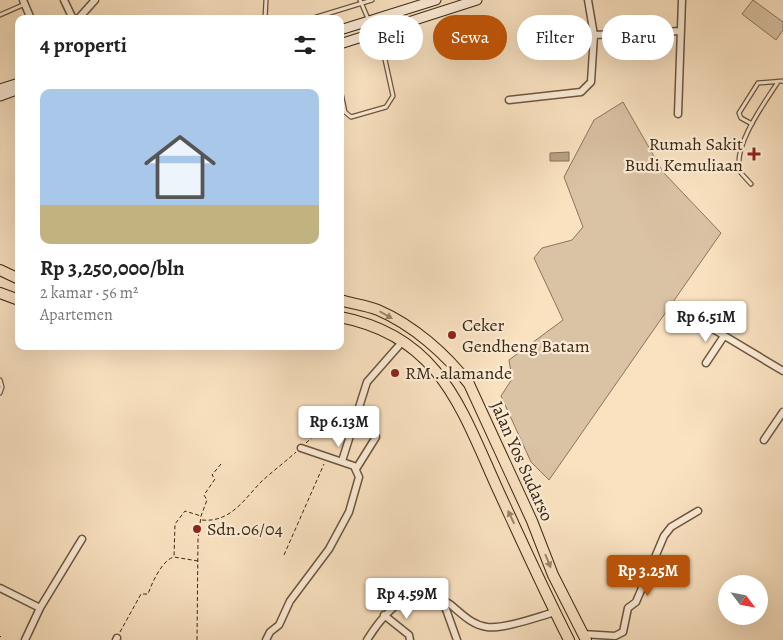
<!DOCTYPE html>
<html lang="id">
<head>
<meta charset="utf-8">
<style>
	body { margin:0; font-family:Alegreya,serif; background:#f2f2f2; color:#222; height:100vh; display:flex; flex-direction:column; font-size:19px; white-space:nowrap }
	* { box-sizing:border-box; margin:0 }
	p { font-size:16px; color:#767676 }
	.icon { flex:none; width:28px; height:28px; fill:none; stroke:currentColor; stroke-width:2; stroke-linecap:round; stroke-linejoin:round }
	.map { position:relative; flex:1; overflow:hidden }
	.panel { position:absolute; left:15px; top:15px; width:329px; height:335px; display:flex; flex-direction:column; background:#fff; border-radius:10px; box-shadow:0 5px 20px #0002 }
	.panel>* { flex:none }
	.banner { position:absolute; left:359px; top:15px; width:349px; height:45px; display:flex; gap:10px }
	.needle { width:32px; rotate:122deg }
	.buttons { position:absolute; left:718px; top:575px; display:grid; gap:10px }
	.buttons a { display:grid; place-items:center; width:50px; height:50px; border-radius:50%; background:#fff; box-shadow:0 5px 20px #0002; font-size:25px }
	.price { position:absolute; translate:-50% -42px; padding:0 11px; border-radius:5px; background:#fff; color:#222; font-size:16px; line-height:32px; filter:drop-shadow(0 1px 2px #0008) }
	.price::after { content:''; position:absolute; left:50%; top:30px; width:15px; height:11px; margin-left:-8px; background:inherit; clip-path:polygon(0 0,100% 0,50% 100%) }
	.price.on { background:#b45309; color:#fff }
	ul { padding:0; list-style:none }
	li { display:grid; align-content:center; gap:10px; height:265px; padding:0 25px }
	li span { display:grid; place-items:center; height:155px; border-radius:10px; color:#555 }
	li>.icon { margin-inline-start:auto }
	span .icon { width:90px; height:90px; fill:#fffc; stroke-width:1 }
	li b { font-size:21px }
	h2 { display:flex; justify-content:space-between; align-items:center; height:60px; padding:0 25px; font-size:21px }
	.tag { padding:0 18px; border-radius:22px; background:#fff; box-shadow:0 5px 20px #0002; font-size:18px; line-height:45px }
	.tag.on { background:#b45309; color:#fff }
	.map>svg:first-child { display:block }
	.green { fill:#dac2a4; stroke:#8a755c }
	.water { fill:#b9a386; stroke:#877258 }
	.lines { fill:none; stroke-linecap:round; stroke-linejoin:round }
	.service-casing { stroke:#6b563f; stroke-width:5.5 }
	.minor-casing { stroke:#6b563f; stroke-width:9 }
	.secondary-casing { stroke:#3b2814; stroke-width:11 }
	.primary-casing { stroke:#3b2814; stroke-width:12 }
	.path { stroke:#3b2814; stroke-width:1; stroke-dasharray:4 2.5; stroke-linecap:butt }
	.service { stroke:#fcecd7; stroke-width:3 }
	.minor { stroke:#fcecd7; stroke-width:6 }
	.secondary { stroke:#fcecd7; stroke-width:9 }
	.primary { stroke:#fae2c1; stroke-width:10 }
	.oneway { fill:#9a856a }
	.poi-dot { fill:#8f2418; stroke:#fcecd7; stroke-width:2 }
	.labels { text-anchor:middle; stroke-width:4.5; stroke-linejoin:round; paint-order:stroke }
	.poi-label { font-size:18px; fill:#3b2814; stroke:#fcecd7; text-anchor:start }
	.street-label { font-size:18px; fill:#3b2814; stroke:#fcecd7 }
</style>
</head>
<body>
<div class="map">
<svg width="783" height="640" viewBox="0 0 783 640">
	<rect width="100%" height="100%" fill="#fae2c1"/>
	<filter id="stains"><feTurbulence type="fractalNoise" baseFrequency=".004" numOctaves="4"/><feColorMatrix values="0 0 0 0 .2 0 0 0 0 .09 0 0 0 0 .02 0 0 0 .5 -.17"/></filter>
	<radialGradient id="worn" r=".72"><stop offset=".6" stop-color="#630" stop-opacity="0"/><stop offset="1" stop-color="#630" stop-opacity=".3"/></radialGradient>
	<path class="green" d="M753 0 783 22V30L776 40 742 14Z
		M623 102 663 172 721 233 549 480 531 462 501 396 512 379 509 360 563 320 534 258 542 248 572 240 583 227 564 177 594 120Z"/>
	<path class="water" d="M569 152V161H550V153Z"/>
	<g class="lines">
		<defs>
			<path id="service" d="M360 0 369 21
				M0 15 25 4
				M265 19 266 0
				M310 19 372 0
				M340 88 345 112 351 117 386 107 393 96 379 32
				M752 124 741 118 739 113 758 83 783 81
				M751 184 741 173C730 149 765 102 778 82
				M0 380 2 387 0 393"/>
			<path id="minor" d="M23 0 31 19
				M64 0 73 19
				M78 19 95 0
				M594 35 681 31
				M509 100 581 92 591 82 594 35 588 0
				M678 114 682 0
				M698 320 783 371
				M706 363 724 336
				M764 440 783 412
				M342 461 367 382 403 341
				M356 469 376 437
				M0 588 40 608
				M443 601 457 640
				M384 615 409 635 410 640
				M582 634 615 636 623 632 628 608 636 602 664 536 671 527 698 511
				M25 640 40 608 82 539
				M116 640 117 638
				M266 640 270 632 279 625 290 601 329 549 349 512 359 477 354 466 301 448
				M367 640C385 611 414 578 451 605 462 614 472 625 487 627 505 629 537 617 555 612"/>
			<path id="secondary" d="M340 30 436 0
				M340 44 477 0
				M0 89 19 83
				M0 96 19 89"/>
			<path id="primary" d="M0 270 19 279
				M0 293 19 300
				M340 300C352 304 366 305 378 310 413 325 446 354 469 384L532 521 553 575 586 640
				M340 317C441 336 462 411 499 492 522 542 544 591 569 640"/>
		</defs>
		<use href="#service" class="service-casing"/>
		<use href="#minor" class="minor-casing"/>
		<use href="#secondary" class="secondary-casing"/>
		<use href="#primary" class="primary-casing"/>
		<path class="path" d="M306 443 317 433 349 416
			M202 520C231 523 245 498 262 481 273 471 285 462 296 452
			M284 555 324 464
			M198 561 174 557 175 524 185 511 201 516
			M120 632 141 594H148C152 583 162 560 174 557
			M0 636 1 637
			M197 640 198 539 201 516 207 500 204 495 215 479 212 475 221 464"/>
		<use href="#service" class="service"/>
		<use href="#minor" class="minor"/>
		<use href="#secondary" class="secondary"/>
		<use href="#primary" class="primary"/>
	</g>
	<defs><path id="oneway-solid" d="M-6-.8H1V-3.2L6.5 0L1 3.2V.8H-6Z" transform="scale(1.25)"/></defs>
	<g class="oneway">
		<use href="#oneway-solid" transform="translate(386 315) rotate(30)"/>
		<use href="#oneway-solid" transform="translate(511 517) rotate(-115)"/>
		<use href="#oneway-solid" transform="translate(548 561) rotate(68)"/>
	</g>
	<g class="poi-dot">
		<path d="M751.5 146.5h5v5h5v5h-5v5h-5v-5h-5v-5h5z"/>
		<circle cx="452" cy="335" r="5"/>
		<circle cx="395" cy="373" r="5"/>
		<circle cx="197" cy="529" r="5"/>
	</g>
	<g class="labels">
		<g class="poi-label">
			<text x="743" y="150" text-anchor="end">Rumah Sakit<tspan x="743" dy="21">Budi Kemuliaan</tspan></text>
			<text x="462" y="331">Ceker<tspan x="462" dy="21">Gendheng Batam</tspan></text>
			<text x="405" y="379">RM .alamande</text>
			<text x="207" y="535">Sdn.06/04</text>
		</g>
		<g class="street-label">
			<text transform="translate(522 461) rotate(66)" y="6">Jalan Yos Sudarso</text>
		</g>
	</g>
	<rect width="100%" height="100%" filter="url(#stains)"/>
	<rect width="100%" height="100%" fill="url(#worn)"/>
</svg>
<div class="buttons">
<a><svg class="needle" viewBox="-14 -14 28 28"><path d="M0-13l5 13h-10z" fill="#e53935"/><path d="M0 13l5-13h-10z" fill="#767676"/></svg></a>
</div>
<b class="price" style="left:706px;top:343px">Rp 6.51M</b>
<b class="price" style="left:339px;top:448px">Rp 6.13M</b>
<b class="price on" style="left:648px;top:597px">Rp 3.25M</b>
<b class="price" style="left:407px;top:620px">Rp 4.59M</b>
<div class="banner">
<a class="tag">Beli</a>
<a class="tag on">Sewa</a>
<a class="tag">Filter</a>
<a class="tag">Baru</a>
</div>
<section class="panel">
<h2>4 properti<svg class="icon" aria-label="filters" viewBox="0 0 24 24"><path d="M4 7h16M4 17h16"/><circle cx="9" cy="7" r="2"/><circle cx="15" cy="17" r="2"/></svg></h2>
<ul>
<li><span style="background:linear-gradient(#a9c7e8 75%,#c2b280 0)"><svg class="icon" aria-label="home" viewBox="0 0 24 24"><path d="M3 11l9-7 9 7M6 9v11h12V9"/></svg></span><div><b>Rp 3,250,000/bln</b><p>2 kamar · 56 m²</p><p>Apartemen</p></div></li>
</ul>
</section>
</div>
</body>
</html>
